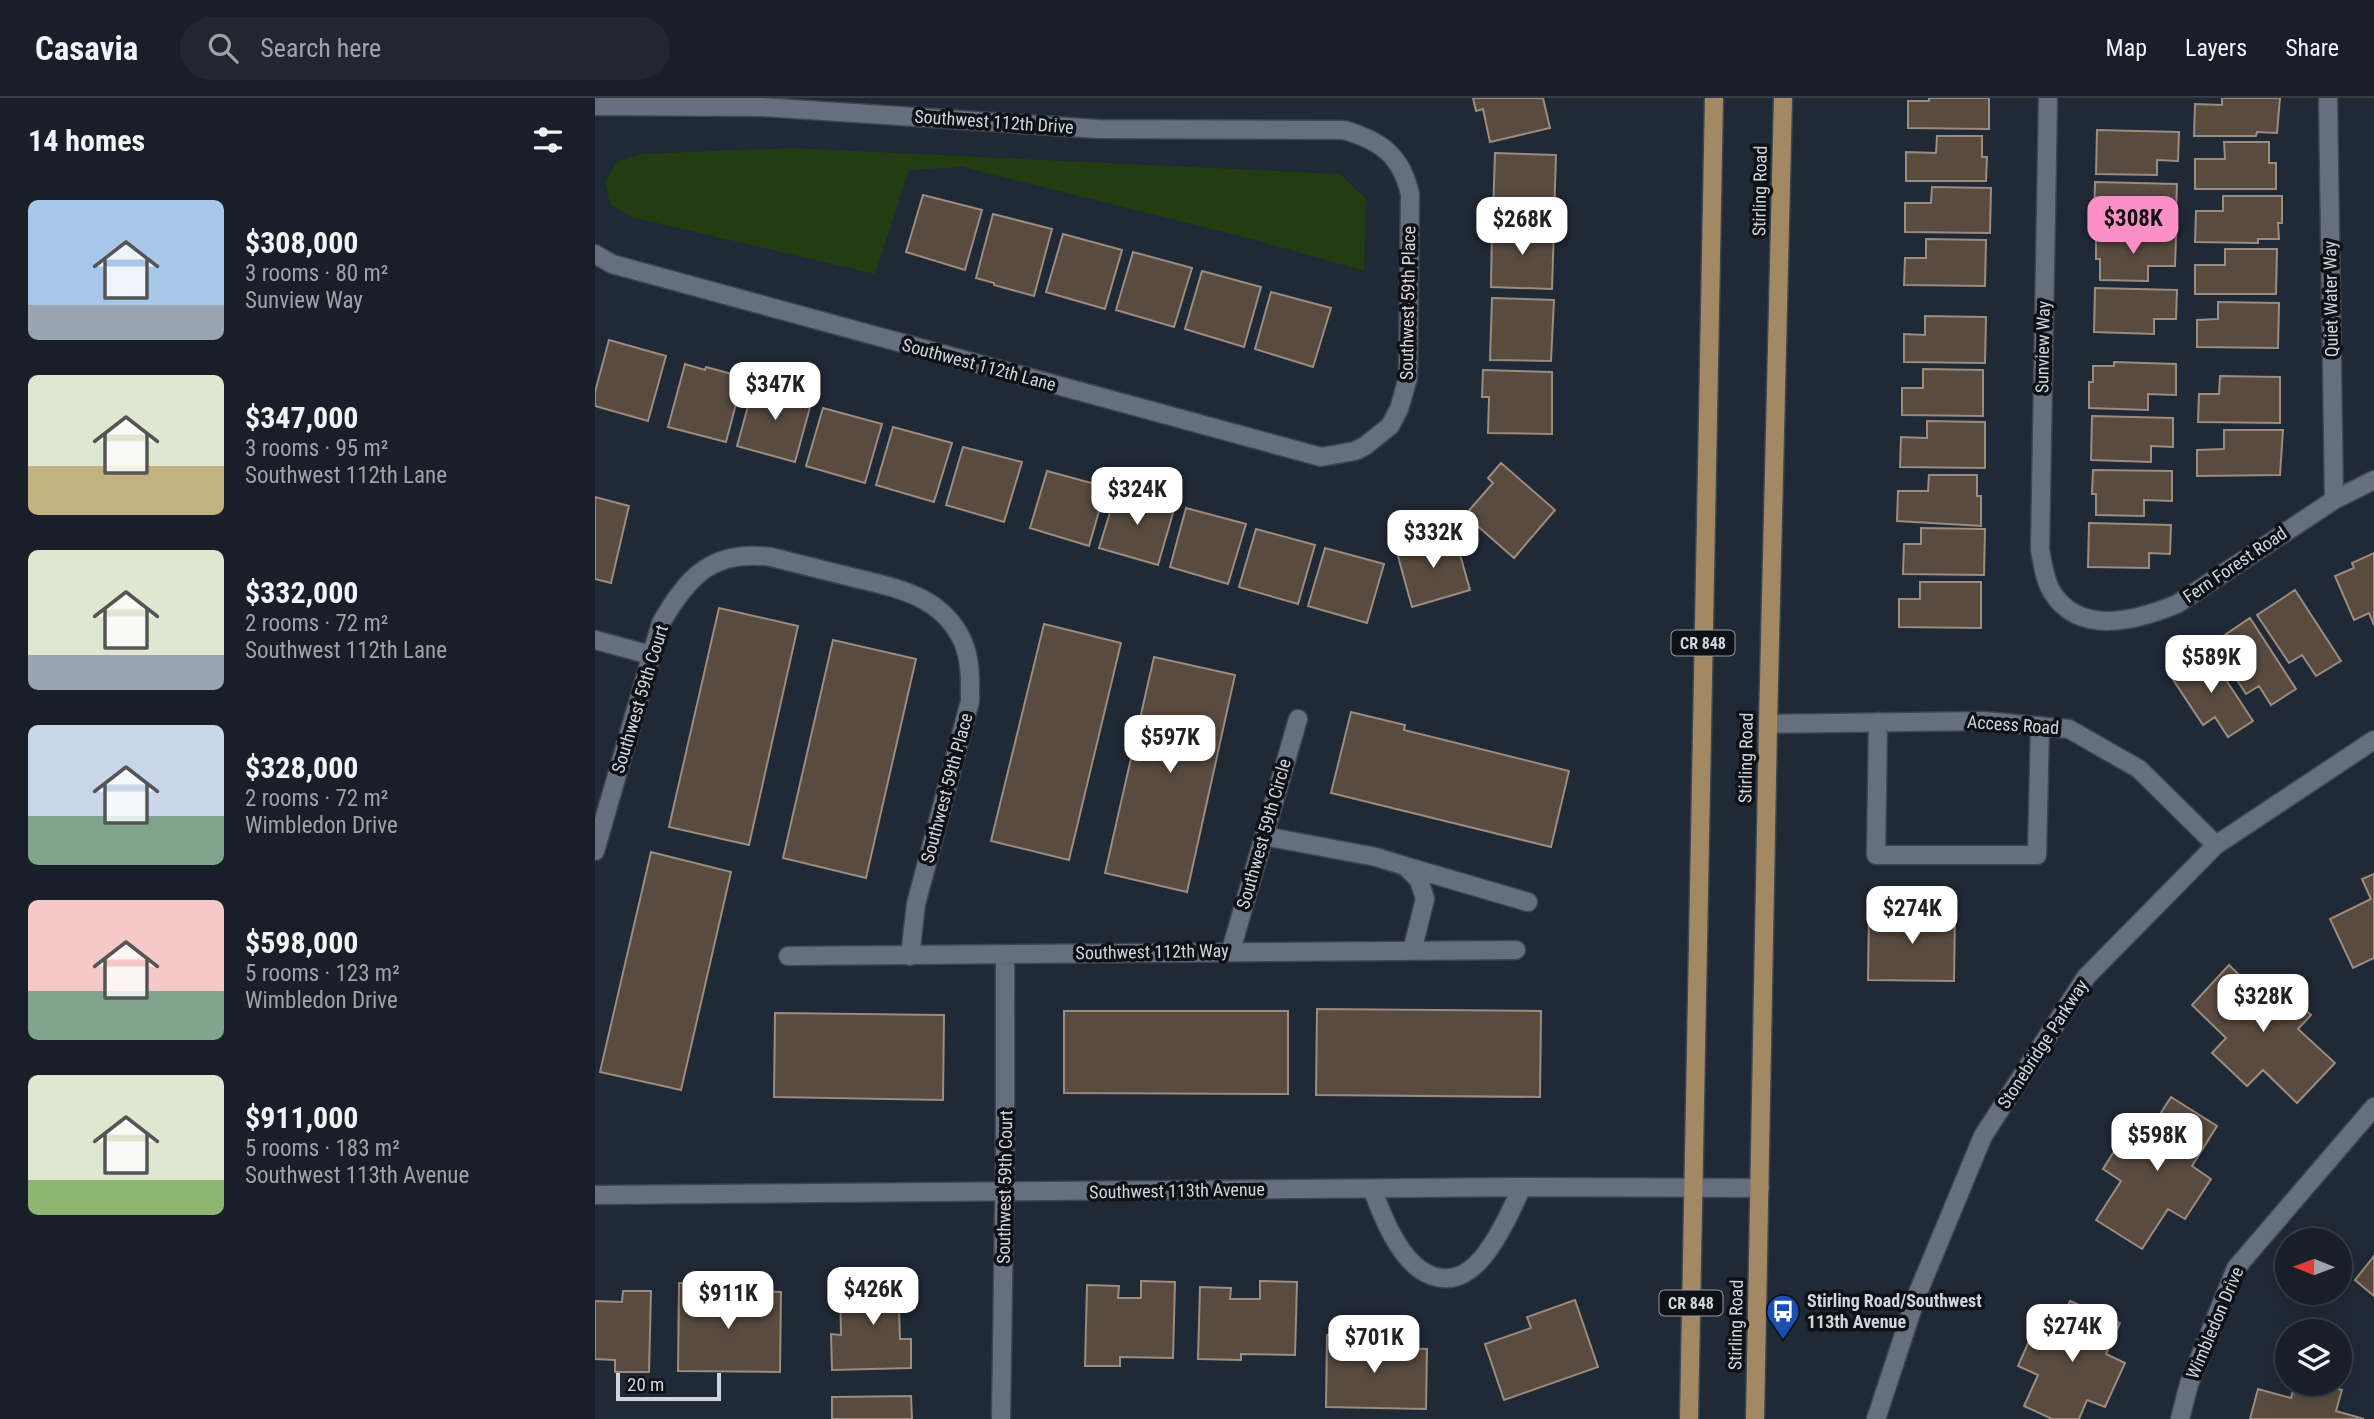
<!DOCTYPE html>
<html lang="en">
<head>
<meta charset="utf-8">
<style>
	body { margin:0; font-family:"Roboto Condensed",sans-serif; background:#212730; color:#f1f3f6; height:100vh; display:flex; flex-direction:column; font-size:26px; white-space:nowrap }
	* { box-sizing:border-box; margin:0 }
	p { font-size:23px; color:#9fa2a8 }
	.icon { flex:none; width:38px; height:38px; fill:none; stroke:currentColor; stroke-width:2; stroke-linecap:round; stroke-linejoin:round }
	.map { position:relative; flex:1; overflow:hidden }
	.details { display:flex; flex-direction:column; background:#181f28; width:595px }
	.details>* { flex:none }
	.needle { width:46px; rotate:271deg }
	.buttons { position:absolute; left:1680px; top:1130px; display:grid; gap:14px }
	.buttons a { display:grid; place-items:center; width:77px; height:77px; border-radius:50%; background:#181f28; box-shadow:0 7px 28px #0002,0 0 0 2px #363d45; font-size:35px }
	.scale { position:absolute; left:21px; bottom:18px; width:105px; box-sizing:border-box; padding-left:7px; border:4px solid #d0d6de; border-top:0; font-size:19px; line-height:24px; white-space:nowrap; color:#d0d6de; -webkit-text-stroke:5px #0e1217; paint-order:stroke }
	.price { position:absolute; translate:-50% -60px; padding:0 16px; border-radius:14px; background:#fff; color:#222; font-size:23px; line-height:46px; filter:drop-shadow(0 2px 4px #0008) }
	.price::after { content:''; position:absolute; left:50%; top:42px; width:21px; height:16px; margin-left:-10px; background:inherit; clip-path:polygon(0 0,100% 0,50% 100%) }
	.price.selected { background:#fb8fc6; color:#111 }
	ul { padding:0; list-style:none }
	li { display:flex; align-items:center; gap:21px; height:175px; padding:0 28px }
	li span { display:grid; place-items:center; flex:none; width:196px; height:140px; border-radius:10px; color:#555 }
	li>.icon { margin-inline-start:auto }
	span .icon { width:84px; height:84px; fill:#fffc; stroke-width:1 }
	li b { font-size:30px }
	h2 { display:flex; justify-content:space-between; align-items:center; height:84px; padding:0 28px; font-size:30px }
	header { display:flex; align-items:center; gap:42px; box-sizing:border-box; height:98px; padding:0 35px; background:#181f28; border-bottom:2px solid #363d45 }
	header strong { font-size:33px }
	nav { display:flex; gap:38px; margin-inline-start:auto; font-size:24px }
	.search { width:490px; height:63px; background:#212730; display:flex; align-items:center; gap:18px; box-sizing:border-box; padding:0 24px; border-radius:38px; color:#9fa2a8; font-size:26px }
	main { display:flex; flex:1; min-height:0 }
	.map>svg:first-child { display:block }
	.green { fill:#243c11 }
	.building { fill:#594b40; stroke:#9c8b7f; stroke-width:2 }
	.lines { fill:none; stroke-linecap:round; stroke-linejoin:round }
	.lane-casing { stroke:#3d454f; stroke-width:21 }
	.street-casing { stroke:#3d454f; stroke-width:21 }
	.primary-casing { stroke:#3d454f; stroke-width:21 }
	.lane { stroke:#656f7e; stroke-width:18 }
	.street { stroke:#656f7e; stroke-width:18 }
	.primary { stroke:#a38963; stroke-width:18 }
	.labels { text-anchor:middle; stroke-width:7; stroke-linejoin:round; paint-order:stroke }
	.shield { fill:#0e1217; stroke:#969ba2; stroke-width:2 }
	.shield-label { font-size:16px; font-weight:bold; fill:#d0d6de }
	.street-label { font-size:18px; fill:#d0d6de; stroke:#0e1217 }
	.poi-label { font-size:18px; font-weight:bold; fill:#d0d6de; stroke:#0e1217; text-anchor:start }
</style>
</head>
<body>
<header>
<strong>Casavia</strong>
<div class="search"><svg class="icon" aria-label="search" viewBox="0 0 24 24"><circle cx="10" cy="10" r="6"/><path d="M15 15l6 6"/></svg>Search here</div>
<nav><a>Map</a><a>Layers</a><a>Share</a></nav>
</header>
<main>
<section class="details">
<h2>14 homes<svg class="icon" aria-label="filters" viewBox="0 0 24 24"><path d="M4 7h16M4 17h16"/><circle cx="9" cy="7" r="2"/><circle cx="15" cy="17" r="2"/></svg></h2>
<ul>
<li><span style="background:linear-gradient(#a9c7e8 75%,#9aa5b1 0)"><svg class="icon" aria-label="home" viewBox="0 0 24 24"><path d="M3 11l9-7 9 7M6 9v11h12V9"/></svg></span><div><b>$308,000</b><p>3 rooms · 80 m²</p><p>Sunview Way</p></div></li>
<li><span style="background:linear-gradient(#dfe7d0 65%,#c2b280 0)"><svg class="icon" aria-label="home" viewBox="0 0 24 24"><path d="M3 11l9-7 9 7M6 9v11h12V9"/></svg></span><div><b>$347,000</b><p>3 rooms · 95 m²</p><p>Southwest 112th Lane</p></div></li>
<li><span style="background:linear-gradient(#dfe7d0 75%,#9aa5b1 0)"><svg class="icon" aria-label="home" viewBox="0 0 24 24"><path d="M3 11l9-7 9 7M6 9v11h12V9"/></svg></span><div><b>$332,000</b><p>2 rooms · 72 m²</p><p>Southwest 112th Lane</p></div></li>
<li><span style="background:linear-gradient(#c9d6e8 65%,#7fa58c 0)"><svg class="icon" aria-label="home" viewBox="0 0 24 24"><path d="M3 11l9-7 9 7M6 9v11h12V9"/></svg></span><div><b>$328,000</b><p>2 rooms · 72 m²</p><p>Wimbledon Drive</p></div></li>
<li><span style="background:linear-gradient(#f6c9c9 65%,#7fa58c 0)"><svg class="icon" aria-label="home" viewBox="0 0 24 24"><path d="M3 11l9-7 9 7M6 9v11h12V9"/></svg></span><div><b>$598,000</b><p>5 rooms · 123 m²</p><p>Wimbledon Drive</p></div></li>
<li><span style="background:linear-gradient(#dfe7d0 75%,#8fb573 0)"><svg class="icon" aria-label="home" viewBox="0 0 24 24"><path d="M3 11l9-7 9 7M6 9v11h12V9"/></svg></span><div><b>$911,000</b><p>5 rooms · 183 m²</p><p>Southwest 113th Avenue</p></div></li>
</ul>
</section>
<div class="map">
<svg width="1779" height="1321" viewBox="0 0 1779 1321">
	<rect width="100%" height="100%" fill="#202936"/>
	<path class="green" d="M197 50 745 76 771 101 769 173 664 143 367 69 314 72 280 176 36 119 15 106 10 84 22 63 46 56Z"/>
	<path class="building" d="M878 0H948L955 30 895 44 888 11 881 13Z
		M1334 0H1394V31L1313 30V3H1334Z
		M1627 0H1685L1682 35 1662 34 1661 38H1599L1600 6 1627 7Z
		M1502 32 1584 34 1583 63 1562 62V77L1501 76Z
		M1342 38H1387V59H1392L1391 83H1311V54L1341 55Z
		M1629 44H1674V65H1681V91H1600V61H1630Z
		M900 55 961 57 959 119 898 117Z
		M1500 84 1582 86 1581 115 1559 114V130L1499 128Z
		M1337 89 1396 90 1395 135 1310 134V105H1336Z
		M328 97 387 112 370 172 311 154Z
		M1628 98H1687V125H1683L1684 141H1663V145L1600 144 1601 113H1628Z
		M398 116 457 131 439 198 399 187V185L381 180Z
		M897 128 959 129 957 191 896 189Z
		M468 136 527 152 510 211 451 194Z
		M1501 137 1581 138 1580 168H1553V183L1505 182V161H1501Z
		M1331 141 1391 142 1390 188 1309 187 1310 160H1331Z
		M1630 151H1682L1681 196H1600V167H1630Z
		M538 154 597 170 579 229 521 212Z
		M607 173 666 189 649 249 590 231Z
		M1500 190 1582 192 1581 221H1559V236L1499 234Z
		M676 194 736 210 718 269 660 251Z
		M897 200 959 202 956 263 895 262Z
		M1623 204 1684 205 1683 250 1602 249V222L1623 221Z
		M1330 218 1391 219 1390 265 1309 264V236L1330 237Z
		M14 242 71 258 53 323 0 308V294Z
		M1519 264 1581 266V297L1553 296V312L1494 310V284H1498V268H1519Z
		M90 266 110 272 111 269 148 279 131 344 73 329Z
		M1328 271 1388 272V318L1307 317V290H1328Z
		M888 272 957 274V336L893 335 894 299H887Z
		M1625 278 1685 279V325L1603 324 1604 296H1624Z
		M160 283 197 293 196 296 217 302 200 364 142 348Z
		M228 310 287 326 270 385 211 368Z
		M1497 318 1578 320V349L1556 348V364L1496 362Z
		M1332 323 1390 324V370L1305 369 1306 339 1332 340Z
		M298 329 357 345 339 404 281 387Z
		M1629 332H1688L1685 377 1602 378V352L1629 351Z
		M368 349 427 364 409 424 351 407Z
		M906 365 960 412 919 460 870 417 898 385 893 380Z
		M1498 372 1577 373V403L1549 402V418L1501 417V396H1497Z
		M452 373 511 389 494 448 435 430Z
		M1334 377H1382V398H1386V428L1302 423 1303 393H1333Z
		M522 392 580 408 563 467 504 450Z
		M0 399 34 408 16 485 0 481Z
		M591 410 651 426 633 486 575 469Z
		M1494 425 1576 427 1575 456 1554 455V470L1493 469Z
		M1326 430 1390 431 1389 477 1308 476 1309 446H1326Z
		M661 431 720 447 703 506 644 489Z
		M859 435 875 492 817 509 801 451Z
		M730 450 789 466 772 525 713 508Z
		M1779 455V527L1774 515 1759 522 1740 478 1759 470 1757 465Z
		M1325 484H1386V530L1304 529V501H1325Z
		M1700 492 1746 563 1721 578 1707 557 1694 565 1662 517Z
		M124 510 203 528 154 747 74 729Z
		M1655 520 1701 591 1676 607 1664 588 1651 596 1618 545Z
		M449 526 526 545 474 762 396 743Z
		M238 542 321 561 271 780 188 760Z
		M1612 553 1658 623 1633 639 1620 619 1608 627 1575 577Z
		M559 559 640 577 592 794 510 775Z
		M756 614 810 627 809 632 974 673 956 749 736 695Z
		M56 754 136 774 86 992 5 974Z
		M1779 776V860L1758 870 1735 821 1776 801 1767 781Z
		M1274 813 1360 814 1359 883 1273 882Z
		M1634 867 1667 899 1682 884 1716 917 1703 931 1740 965 1702 1005 1668 972 1652 988 1617 955 1631 940 1597 907Z
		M722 911 946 913 945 999 721 997Z
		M469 913H693V996L469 995Z
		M180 915 349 917 348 1002 179 999Z
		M1576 999 1622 1028 1597 1068 1616 1081 1590 1121 1573 1111 1547 1151 1501 1122 1526 1083 1508 1071 1533 1031 1549 1041Z
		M1779 1158V1198L1760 1182Z
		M546 1183 580 1184 578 1260 525 1259V1268H490L492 1187 524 1188 523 1200H546Z
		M665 1183 702 1184 700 1257 646 1256V1262L603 1261 605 1189 636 1190 635 1201H665Z
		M319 1184 320 1210 304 1211 305 1241H316V1270L237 1272 236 1236 246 1237 245 1185Z
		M84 1185H123V1199L156 1200V1193L186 1194 185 1274 83 1273Z
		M28 1193H56L54 1274H20V1262L0 1261V1203L27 1204Z
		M980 1202 1003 1269 909 1302 890 1246 936 1230 932 1219Z
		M1475 1203 1525 1225 1511 1256 1530 1265 1510 1309 1492 1302 1484 1321H1457L1429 1308 1443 1277 1423 1268 1442 1225 1461 1234Z
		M732 1237 783 1238V1250L832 1251 831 1311 731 1309Z
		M1700 1286H1727L1747 1292 1741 1313 1769 1321H1655L1663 1291 1696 1300Z
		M316 1298 317 1321H237V1299Z"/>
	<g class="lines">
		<defs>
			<path id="lane" d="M1283 624 1281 757H1442L1445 628"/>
			<path id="street" d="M1453 0 1445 452C1448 466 1449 481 1457 494 1485 539 1543 522 1582 506L1739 402 1779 382
				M1733 0 1739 402
				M0 8 167 9 503 31 749 32C786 43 806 57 815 96L813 280 804 311 795 328 770 348 760 353 726 359 17 166 0 156
				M0 542 56 557
				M1173 626 1390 623 1474 631 1544 671 1621 747
				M669 738 781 759 810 768 824 782 830 801 817 853
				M0 753 66 525C93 478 118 451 176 459 203 466 229 472 256 479 301 490 347 497 368 544 376 563 375 583 375 603L321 806 315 858
				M813 769 933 804
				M636 852 703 621
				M193 858 921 852
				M777 1091C784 1108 790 1125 799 1140 824 1185 863 1197 894 1151 908 1132 917 1110 927 1089
				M0 1097 927 1089 1165 1090
				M406 1321 410 1051V857
				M1281 1321 1322 1197 1388 1038 1491 879 1621 747 1779 642
				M1585 1321 1594 1286 1641 1170 1779 1009"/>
			<path id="primary" d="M1094 1321 1119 0
				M1160 1321 1173 626 1188 0"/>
		</defs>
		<use href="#lane" class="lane-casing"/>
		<use href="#street" class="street-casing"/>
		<use href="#primary" class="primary-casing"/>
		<use href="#lane" class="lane"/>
		<use href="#street" class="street"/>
		<use href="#primary" class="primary"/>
	</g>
	<defs>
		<symbol id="bus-pin" viewBox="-11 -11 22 30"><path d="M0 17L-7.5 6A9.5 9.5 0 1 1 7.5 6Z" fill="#1a4fb4" stroke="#0e1217"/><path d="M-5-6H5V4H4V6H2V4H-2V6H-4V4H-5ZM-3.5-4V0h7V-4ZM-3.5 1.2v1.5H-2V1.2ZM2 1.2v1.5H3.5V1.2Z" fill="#fff"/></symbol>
	</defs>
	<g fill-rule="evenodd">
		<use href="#bus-pin" x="1169" y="1194" width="38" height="52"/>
	</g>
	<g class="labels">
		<g class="shield">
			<rect x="1076.5" y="532.5" width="63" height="25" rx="5"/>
			<rect x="1064.5" y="1192.5" width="63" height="25" rx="5"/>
		</g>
		<g class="shield-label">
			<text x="1108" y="551">CR 848</text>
			<text x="1096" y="1211">CR 848</text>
		</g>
		<g class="street-label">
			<text transform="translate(399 24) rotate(4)" y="6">Southwest 112th Drive</text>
			<text transform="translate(1165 93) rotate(-89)" y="6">Stirling Road</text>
			<text transform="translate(1736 201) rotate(-91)" y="6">Quiet Water Way</text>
			<text transform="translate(813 205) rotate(-89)" y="6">Southwest 59th Place</text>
			<text transform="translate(1448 249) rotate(-89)" y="6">Sunview Way</text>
			<text transform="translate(384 267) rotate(15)" y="6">Southwest 112th Lane</text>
			<text transform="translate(1640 467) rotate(-34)" y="6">Fern Forest Road</text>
			<text transform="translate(45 601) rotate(-73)" y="6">Southwest 59th Court</text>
			<text transform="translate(1418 627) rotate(4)" y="6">Access Road</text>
			<text transform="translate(1151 660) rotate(-89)" y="6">Stirling Road</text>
			<text transform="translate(352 690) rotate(-75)" y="6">Southwest 59th Place</text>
			<text transform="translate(669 736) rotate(-74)" y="6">Southwest 59th Circle</text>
			<text transform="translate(557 854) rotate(-1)" y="6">Southwest 112th Way</text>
			<text transform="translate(1448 946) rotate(-57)" y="6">Stonebridge Parkway</text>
			<text transform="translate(410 1089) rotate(-89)" y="6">Southwest 59th Court</text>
			<text transform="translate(582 1093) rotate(-1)" y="6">Southwest 113th Avenue</text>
			<text transform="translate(1620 1225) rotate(-67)" y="6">Wimbledon Drive</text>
			<text transform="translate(1141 1227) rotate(-89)" y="6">Stirling Road</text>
		</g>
		<g class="poi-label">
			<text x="1212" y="1209">Stirling Road/Southwest<tspan x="1212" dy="21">113th Avenue</tspan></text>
		</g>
	</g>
</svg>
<div class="buttons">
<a><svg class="needle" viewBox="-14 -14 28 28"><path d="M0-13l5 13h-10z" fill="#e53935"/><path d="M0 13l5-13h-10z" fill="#9fa2a8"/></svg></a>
<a><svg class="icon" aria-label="layers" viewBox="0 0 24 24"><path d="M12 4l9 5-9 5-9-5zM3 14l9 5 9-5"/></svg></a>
</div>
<div class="scale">20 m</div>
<b class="price selected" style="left:1538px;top:158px">$308K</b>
<b class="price" style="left:927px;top:159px">$268K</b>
<b class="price" style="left:180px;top:324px">$347K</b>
<b class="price" style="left:542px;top:429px">$324K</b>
<b class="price" style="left:838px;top:472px">$332K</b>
<b class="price" style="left:1616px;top:597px">$589K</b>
<b class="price" style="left:575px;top:677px">$597K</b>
<b class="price" style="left:1317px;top:848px">$274K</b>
<b class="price" style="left:1668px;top:936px">$328K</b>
<b class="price" style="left:1562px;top:1075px">$598K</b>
<b class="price" style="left:278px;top:1229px">$426K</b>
<b class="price" style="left:133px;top:1233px">$911K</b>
<b class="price" style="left:1477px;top:1266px">$274K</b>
<b class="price" style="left:779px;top:1277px">$701K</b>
</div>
</main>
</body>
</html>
